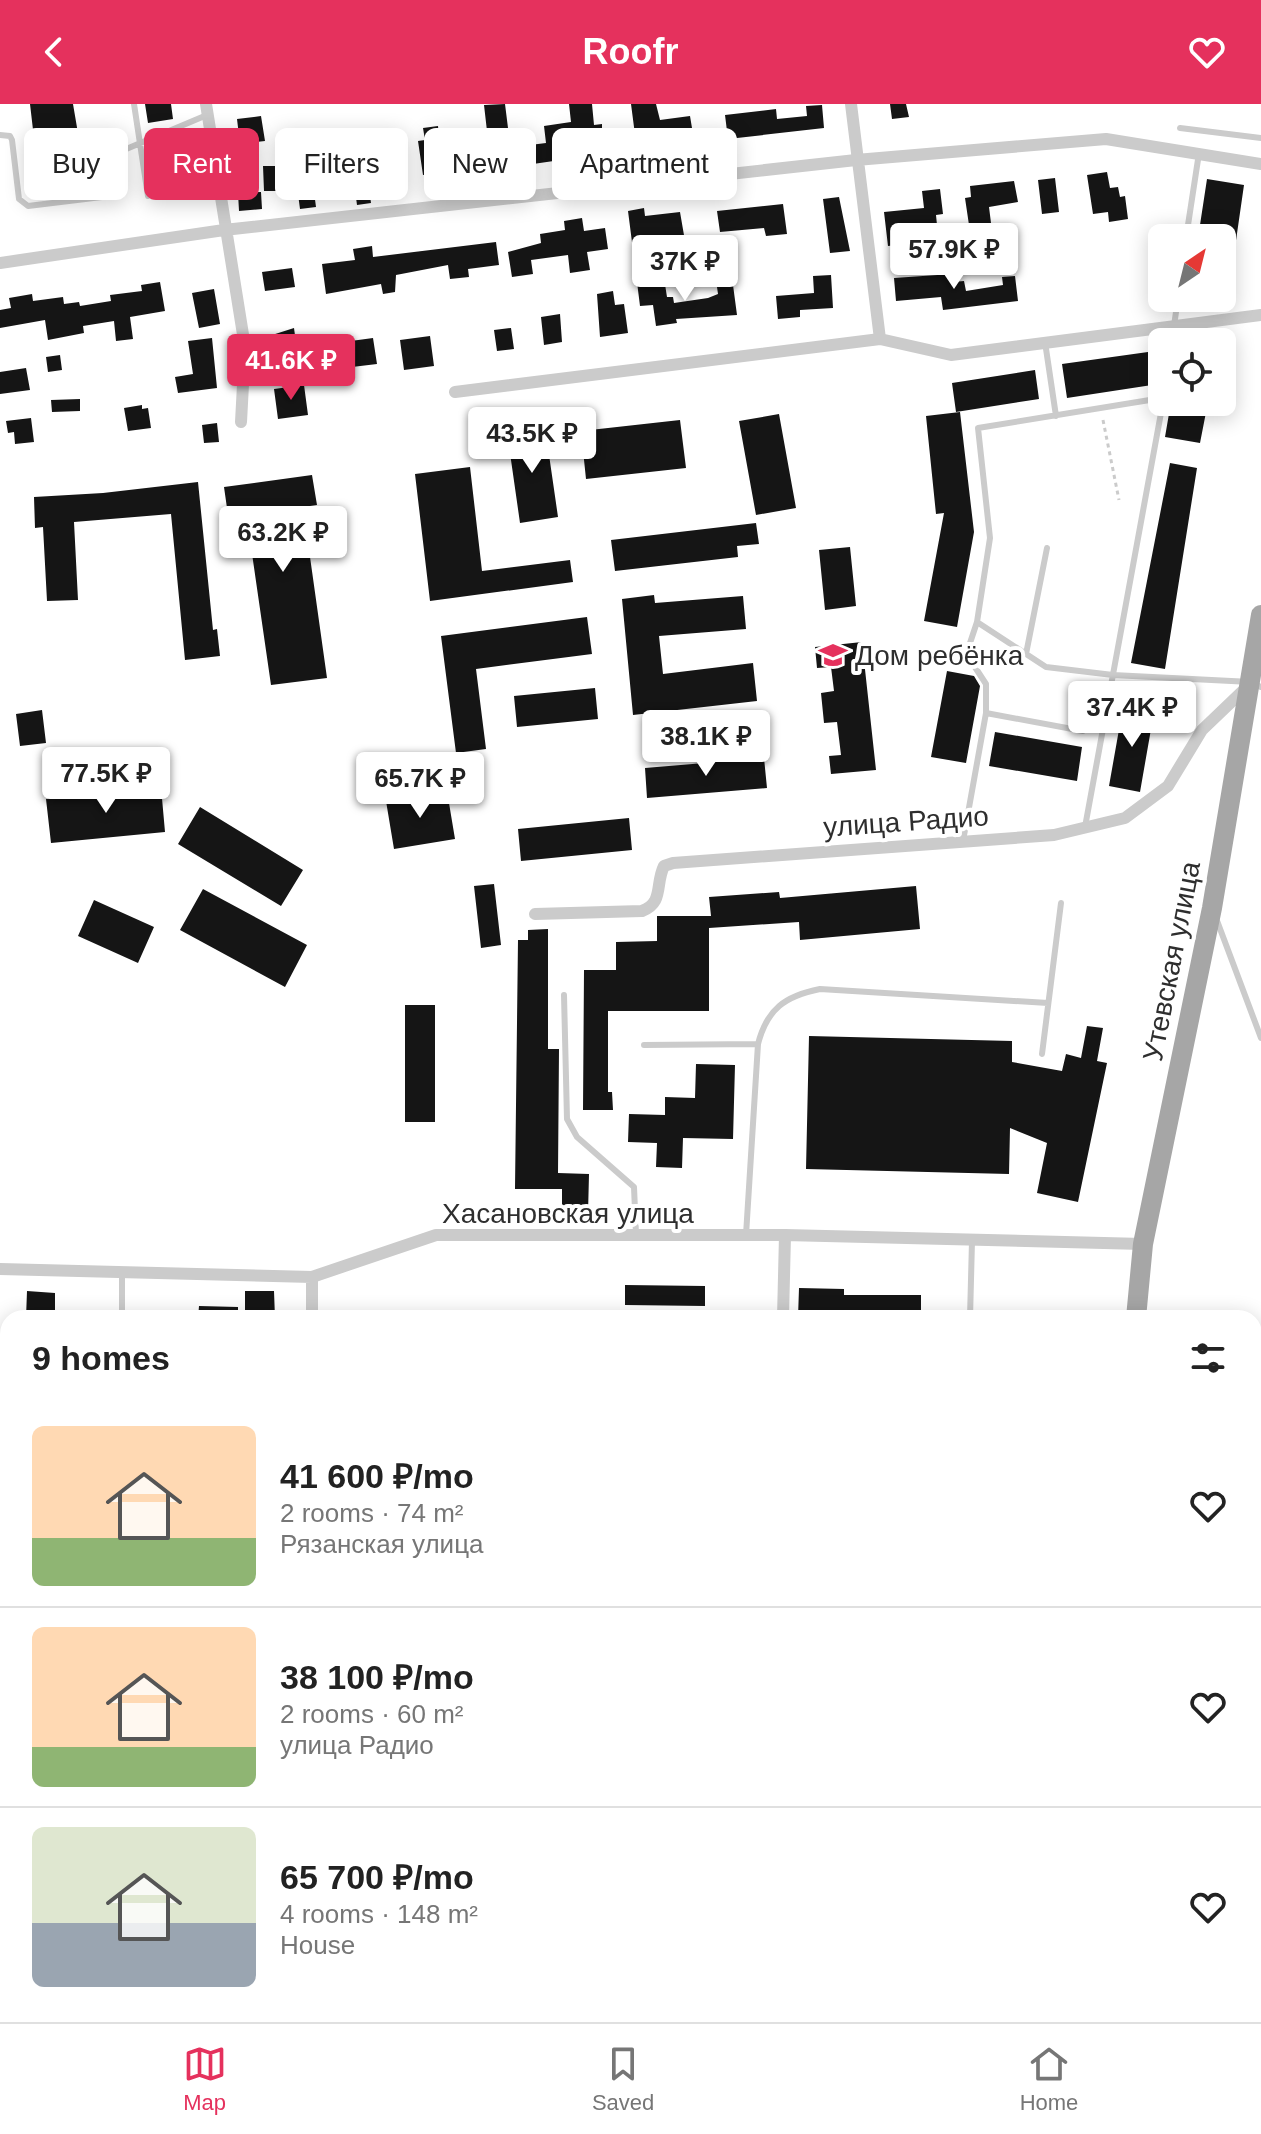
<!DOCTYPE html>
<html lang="en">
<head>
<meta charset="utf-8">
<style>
	body { margin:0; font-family:Helvetica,sans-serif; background:#f6f6f6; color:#222; height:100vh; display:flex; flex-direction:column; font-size:30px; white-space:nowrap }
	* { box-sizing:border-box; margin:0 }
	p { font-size:26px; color:#767676 }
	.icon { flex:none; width:44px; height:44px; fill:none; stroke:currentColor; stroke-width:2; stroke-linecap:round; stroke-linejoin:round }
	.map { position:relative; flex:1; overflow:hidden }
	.drawer { position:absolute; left:0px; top:1206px; width:1262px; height:712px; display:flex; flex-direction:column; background:#fff; border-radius:24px 24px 0 0; box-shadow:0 4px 20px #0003 }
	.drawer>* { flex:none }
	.guide { position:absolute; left:24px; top:24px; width:800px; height:72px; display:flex; gap:16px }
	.needle { width:52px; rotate:35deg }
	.tools { position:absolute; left:1148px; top:120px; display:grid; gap:16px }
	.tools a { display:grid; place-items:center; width:88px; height:88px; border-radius:12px; background:#fff; box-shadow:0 4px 20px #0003; font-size:40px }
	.price { position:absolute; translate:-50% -68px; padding:0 18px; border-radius:8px; background:#fff; color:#222; font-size:26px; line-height:52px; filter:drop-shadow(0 2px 4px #0008) }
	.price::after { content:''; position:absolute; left:50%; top:48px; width:24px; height:18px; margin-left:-12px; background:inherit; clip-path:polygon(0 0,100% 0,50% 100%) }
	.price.current { background:#e5315d; color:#fff }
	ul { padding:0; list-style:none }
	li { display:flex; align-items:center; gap:24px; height:200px; padding:0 32px }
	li+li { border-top:2px solid #e0e0e0 }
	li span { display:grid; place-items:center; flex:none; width:224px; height:160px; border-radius:12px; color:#555 }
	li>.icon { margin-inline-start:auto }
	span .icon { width:96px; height:96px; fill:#fffc; stroke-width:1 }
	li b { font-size:34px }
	h2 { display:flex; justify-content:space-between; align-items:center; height:96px; padding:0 32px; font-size:34px }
	.pill { padding:0 28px; border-radius:12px; background:#fff; box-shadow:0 4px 20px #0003; font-size:28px; line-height:72px }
	.pill.current { background:#e5315d; color:#fff }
	header { display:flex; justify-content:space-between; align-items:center; height:104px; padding:0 32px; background:#e5315d; color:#fff; font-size:36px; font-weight:600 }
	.tabs { display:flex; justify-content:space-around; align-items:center; height:112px; border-top:2px solid #e0e0e0; background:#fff; font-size:22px; color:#767676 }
	.tabs a { display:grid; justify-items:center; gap:4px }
	.tabs .current { color:#e5315d }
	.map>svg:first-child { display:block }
	.building { fill:#151515 }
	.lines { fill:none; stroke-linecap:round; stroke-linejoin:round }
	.path { stroke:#cbcbcb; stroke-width:3; stroke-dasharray:4 4; stroke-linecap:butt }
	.lane { stroke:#cbcbcb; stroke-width:6 }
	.street { stroke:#cbcbcb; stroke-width:12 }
	.primary { stroke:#a6a6a6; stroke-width:20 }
	.labels { text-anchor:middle; stroke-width:8; stroke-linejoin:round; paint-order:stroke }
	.poi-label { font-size:28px; fill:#2e2e2e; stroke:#fff; text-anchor:start }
	.street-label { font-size:28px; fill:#2e2e2e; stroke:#fff }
</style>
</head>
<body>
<header><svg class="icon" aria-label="back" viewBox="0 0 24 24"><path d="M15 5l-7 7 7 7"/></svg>Roofr<svg class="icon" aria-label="heart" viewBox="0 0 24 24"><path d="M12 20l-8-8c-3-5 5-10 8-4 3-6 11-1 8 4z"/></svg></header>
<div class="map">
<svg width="1261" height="1918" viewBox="0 0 1261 1918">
	<rect width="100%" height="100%" fill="#fff"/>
	<path class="building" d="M30 0H73L88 88 37 94 33 60H37Z
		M145 0H171L173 15 148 19Z
		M505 0 508 24 487 27 484 1Z
		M569 0H592L594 21 602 20V50L533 60 530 41 546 39 544 22 571 18Z
		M631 0H656L660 16 690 12 695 42 637 46Z
		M890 0H906L909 13 892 15Z
		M822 1 824 24 728 35 725 11 776 5 777 15 807 12 806 2Z
		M261 12 265 37 240 40 237 15Z
		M438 22 442 69 423 71 418 37 425 36 423 24Z
		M315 39 343 40 342 67H314Z
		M490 39 493 63 471 66 468 42Z
		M263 62H282V87H264Z
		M1107 68 1110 84 1118 83 1120 93 1125 92 1128 115 1109 118 1108 108 1093 110 1087 71Z
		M367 69 371 99 357 101 353 71Z
		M312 73 316 103 300 105 296 75Z
		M1055 74 1059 108 1042 110 1038 76Z
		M1207 75 1244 81 1229 185 1222 184V134H1198Z
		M1014 77 1018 98 989 103 991 119 969 121 965 94 971 93 970 82Z
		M940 85 943 110 936 111 937 121 915 123 916 139 888 142 884 108 924 104 922 87Z
		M261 88 262 105 239 107 238 89Z
		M839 93 850 147 830 149 823 95Z
		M783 100 787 130 766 132 764 124 720 128 717 107Z
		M644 104 645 112 680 108 685 137 633 146 628 107Z
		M582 114 584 127 605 124 608 145 587 148 590 166 570 169 568 151 531 156 533 170 512 173 508 148 541 139 540 130 565 126 564 117Z
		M496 138 499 161 468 165 469 173 450 175 448 161 396 171 395 188 383 190 381 180 326 190 322 160 355 156 353 145 372 142 373 153Z
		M292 164 295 183 265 187 262 168Z
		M952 170 953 178 964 177 966 187 1003 181 1002 173 1015 172 1018 197 943 206 941 193 896 197 894 174Z
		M831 171 833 204 800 206V213L778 215 776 192 814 189 813 172Z
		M664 174 667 193H673L674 199 708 194 718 190 717 183 733 181 737 211 676 215 677 219 656 222 653 201 640 202 637 178Z
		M160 178 165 207 130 213 133 235 116 237 114 217 83 222 84 229 48 236 45 216 0 224V206L11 204 9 194 32 190 33 197 63 193 64 200 79 198 80 202 111 197 110 191 142 187 141 181Z
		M214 185 220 220 199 224 192 189Z
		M613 187 615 201 624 200 628 229 600 233 597 190Z
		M560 210 562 238 544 241 541 213Z
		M294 224 297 246 271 249 269 232Z
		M511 224 514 245 497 247 494 226Z
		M430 232 434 262 404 266 400 236Z
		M212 234 217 284 178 289 175 273 193 270 188 237Z
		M373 234 377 260 352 263 351 256 339 258 336 239Z
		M1148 248 1152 281 1067 294 1062 260Z
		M60 251 62 266 48 268 46 253Z
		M26 264 30 286 0 290V268Z
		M1035 266 1039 295 956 308 952 279Z
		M304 281 308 311 278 315 274 285Z
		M80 295V307L52 308 51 296Z
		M1171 298H1208L1200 339 1165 333Z
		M142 301V305L148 304 151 324 128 327 124 304Z
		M960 308 974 428 957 523 924 517 944 409 936 410 926 312Z
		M779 310 796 404 756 411 739 317Z
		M31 314 34 338 15 340 14 328 8 329 6 317Z
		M680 316 686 364 586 375 581 327Z
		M217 319 219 338 204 339 202 321Z
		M545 323 558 413 520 419 507 328Z
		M1170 359 1197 364 1165 565 1131 559Z
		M470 363 482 467 570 456 573 478 430 497 415 370Z
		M312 371 317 401 303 403 327 574 271 581 247 415 229 418 224 383Z
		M198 378 213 526 217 525 220 552 185 556 171 410 74 418 78 496 47 497 43 423 35 424 34 393 103 389Z
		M756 419 759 440 737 442 738 453 615 467 611 436Z
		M850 443 856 502 825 506 819 446Z
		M654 491 655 499 743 492 746 525 659 532 663 570 753 559 757 597 633 611 622 495Z
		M587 513 592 550 476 565 486 645 456 649 441 532Z
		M862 538 876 666 831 670 829 652 841 651 837 618 824 619 821 589 834 587 831 563 817 564 815 543Z
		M947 567 974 572 980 582 966 659 931 653Z
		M595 584 598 615 517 623 514 592Z
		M1123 603 1154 608 1140 688 1109 682Z
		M42 606 46 639 20 642 16 610Z
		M995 628 1082 643 1077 677 989 662Z
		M764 654 767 684 647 694 645 664Z
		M161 683 165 728 51 739 46 695Z
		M447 687 455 735 394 745 386 697Z
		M200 703 303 766 281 802 178 740Z
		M629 714 632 746 521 757 518 725Z
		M494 780 501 841 481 844 474 782Z
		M916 782 920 825 800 836 799 818 709 824V907H608V988H612L613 1006H583L584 866H616V838L657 837V812H711L709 793 779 788 780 794Z
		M203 785 307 841 285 883 180 826Z
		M94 796 154 823 138 859 78 832Z
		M548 825V945H559L558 1069 589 1070 588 1110 562 1109V1085H515L518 836H528V826Z
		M405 901H435V1018H405Z
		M1087 922 1103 924 1097 957 1107 959 1078 1098 1037 1089 1047 1039 1010 1024 1009 1070 806 1065 809 932 1012 937V958L1062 967 1066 950 1081 954Z
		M696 960 735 961 733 1035 683 1034 682 1064 656 1063 657 1039 628 1038 629 1010 665 1011V993L695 994Z
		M625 1181 705 1182V1202L625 1201Z
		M799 1184 844 1185V1191H921V1214H798Z
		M27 1187 55 1189V1207L48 1206V1214H26Z
		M245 1187H274L275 1214H245Z
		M199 1202 238 1203V1214H198Z"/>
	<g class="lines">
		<path class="path" d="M1103 316 1119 396"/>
		<path class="lane" d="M134 0 148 92
			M1180 24 1261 34
			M0 31 10 32 12 36 19 95 28 102 110 92 115 84 112 51 207 11
			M1186 134 1199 49
			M1174 222 1178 194
			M1045 238 1056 312
			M977 518 1046 563 1113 571 1251 578 1261 583
			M1026 550 1047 444
			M986 609V580L971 557 968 545 977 518 990 434 978 324 1162 294
			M1085 723 1163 298
			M963 737 986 609 1083 627
			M1216 814 1261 934
			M564 891 567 1015 577 1033 634 1083 636 1130
			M644 941 758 940
			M1042 950 1061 799
			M746 1131 758 940C767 905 785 892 820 885L1048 899
			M122 1214V1168
			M970 1214 972 1137
			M1254 1318 1261 1319
			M0 1352H8
			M0 1831H8
			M19 1910 20 1918"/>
		<path class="street" d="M206 0 245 243 241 318
			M851 0 880 235 951 251 1261 211
			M0 159 224 126 856 56 1106 35 1261 60
			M455 288 880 235
			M535 810 642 807C664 799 655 780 664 762L673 759 1054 731 1125 714 1168 682 1202 626 1249 581
			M0 1165 312 1173 436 1131H785L1143 1140
			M312 1173V1214
			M783 1214 785 1131
			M0 1688H8
			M776 1910V1918
			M308 1918 309 1910"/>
		<path class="primary" d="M1136 1214 1143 1140 1212 804 1261 511
			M1069 1918V1910"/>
	</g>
	<defs>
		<symbol id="school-bare" viewBox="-9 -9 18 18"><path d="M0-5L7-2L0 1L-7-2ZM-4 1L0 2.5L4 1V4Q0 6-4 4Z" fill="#e5315d" stroke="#fff" stroke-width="2.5" paint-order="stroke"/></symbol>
	</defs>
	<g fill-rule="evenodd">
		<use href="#school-bare" x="813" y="531" width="40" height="40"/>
	</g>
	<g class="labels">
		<g class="poi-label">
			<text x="855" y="561">Дом ребёнка</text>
		</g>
		<g class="street-label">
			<text transform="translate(906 717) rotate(-4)" y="10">улица Радио</text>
			<text transform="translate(1171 857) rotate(-79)" y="10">Утевская улица</text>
			<text x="568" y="1119">Хасановская улица</text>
		</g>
	</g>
</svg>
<div class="tools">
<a><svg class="needle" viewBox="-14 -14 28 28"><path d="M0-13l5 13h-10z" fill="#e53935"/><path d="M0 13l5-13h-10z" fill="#767676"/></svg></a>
<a><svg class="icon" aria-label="locate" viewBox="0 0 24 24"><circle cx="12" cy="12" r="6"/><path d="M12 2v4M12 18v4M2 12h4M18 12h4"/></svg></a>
</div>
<b class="price" style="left:954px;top:187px">57.9K ₽</b>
<b class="price" style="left:685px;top:199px">37K ₽</b>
<b class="price current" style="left:291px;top:298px">41.6K ₽</b>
<b class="price" style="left:532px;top:371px">43.5K ₽</b>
<b class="price" style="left:283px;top:470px">63.2K ₽</b>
<b class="price" style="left:1132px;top:645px">37.4K ₽</b>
<b class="price" style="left:706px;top:674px">38.1K ₽</b>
<b class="price" style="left:106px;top:711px">77.5K ₽</b>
<b class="price" style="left:420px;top:716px">65.7K ₽</b>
<div class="guide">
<a class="pill">Buy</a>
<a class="pill current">Rent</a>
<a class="pill">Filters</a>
<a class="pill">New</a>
<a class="pill">Apartment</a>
</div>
<section class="drawer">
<h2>9 homes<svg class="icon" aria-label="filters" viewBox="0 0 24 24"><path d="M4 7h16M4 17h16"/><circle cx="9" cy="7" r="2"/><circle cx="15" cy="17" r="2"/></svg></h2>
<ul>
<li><span style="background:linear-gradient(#ffd9b3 70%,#8fb573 0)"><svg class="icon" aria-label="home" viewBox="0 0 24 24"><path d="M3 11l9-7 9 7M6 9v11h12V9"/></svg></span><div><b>41 600 ₽/mo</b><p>2 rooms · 74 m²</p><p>Рязанская улица</p></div><svg class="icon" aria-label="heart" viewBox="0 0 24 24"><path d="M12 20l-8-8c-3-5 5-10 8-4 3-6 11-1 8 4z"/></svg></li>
<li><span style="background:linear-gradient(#ffd9b3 75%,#8fb573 0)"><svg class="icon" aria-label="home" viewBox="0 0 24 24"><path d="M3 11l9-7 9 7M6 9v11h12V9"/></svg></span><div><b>38 100 ₽/mo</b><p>2 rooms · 60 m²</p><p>улица Радио</p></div><svg class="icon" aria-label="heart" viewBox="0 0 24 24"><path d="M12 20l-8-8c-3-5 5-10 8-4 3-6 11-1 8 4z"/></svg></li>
<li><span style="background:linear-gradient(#dfe7d0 60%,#9aa5b1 0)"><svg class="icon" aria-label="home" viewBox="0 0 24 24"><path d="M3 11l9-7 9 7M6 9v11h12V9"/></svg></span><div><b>65 700 ₽/mo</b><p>4 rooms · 148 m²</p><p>House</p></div><svg class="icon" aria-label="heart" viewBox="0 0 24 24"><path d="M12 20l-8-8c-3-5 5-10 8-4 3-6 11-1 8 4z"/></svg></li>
</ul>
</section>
</div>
<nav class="tabs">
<a class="current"><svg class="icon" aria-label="map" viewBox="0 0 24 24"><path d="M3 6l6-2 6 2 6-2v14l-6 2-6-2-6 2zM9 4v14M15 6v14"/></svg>Map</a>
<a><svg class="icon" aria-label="saved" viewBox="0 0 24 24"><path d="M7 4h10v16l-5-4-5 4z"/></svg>Saved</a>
<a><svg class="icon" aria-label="home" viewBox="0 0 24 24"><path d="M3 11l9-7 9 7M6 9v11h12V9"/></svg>Home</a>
</nav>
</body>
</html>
